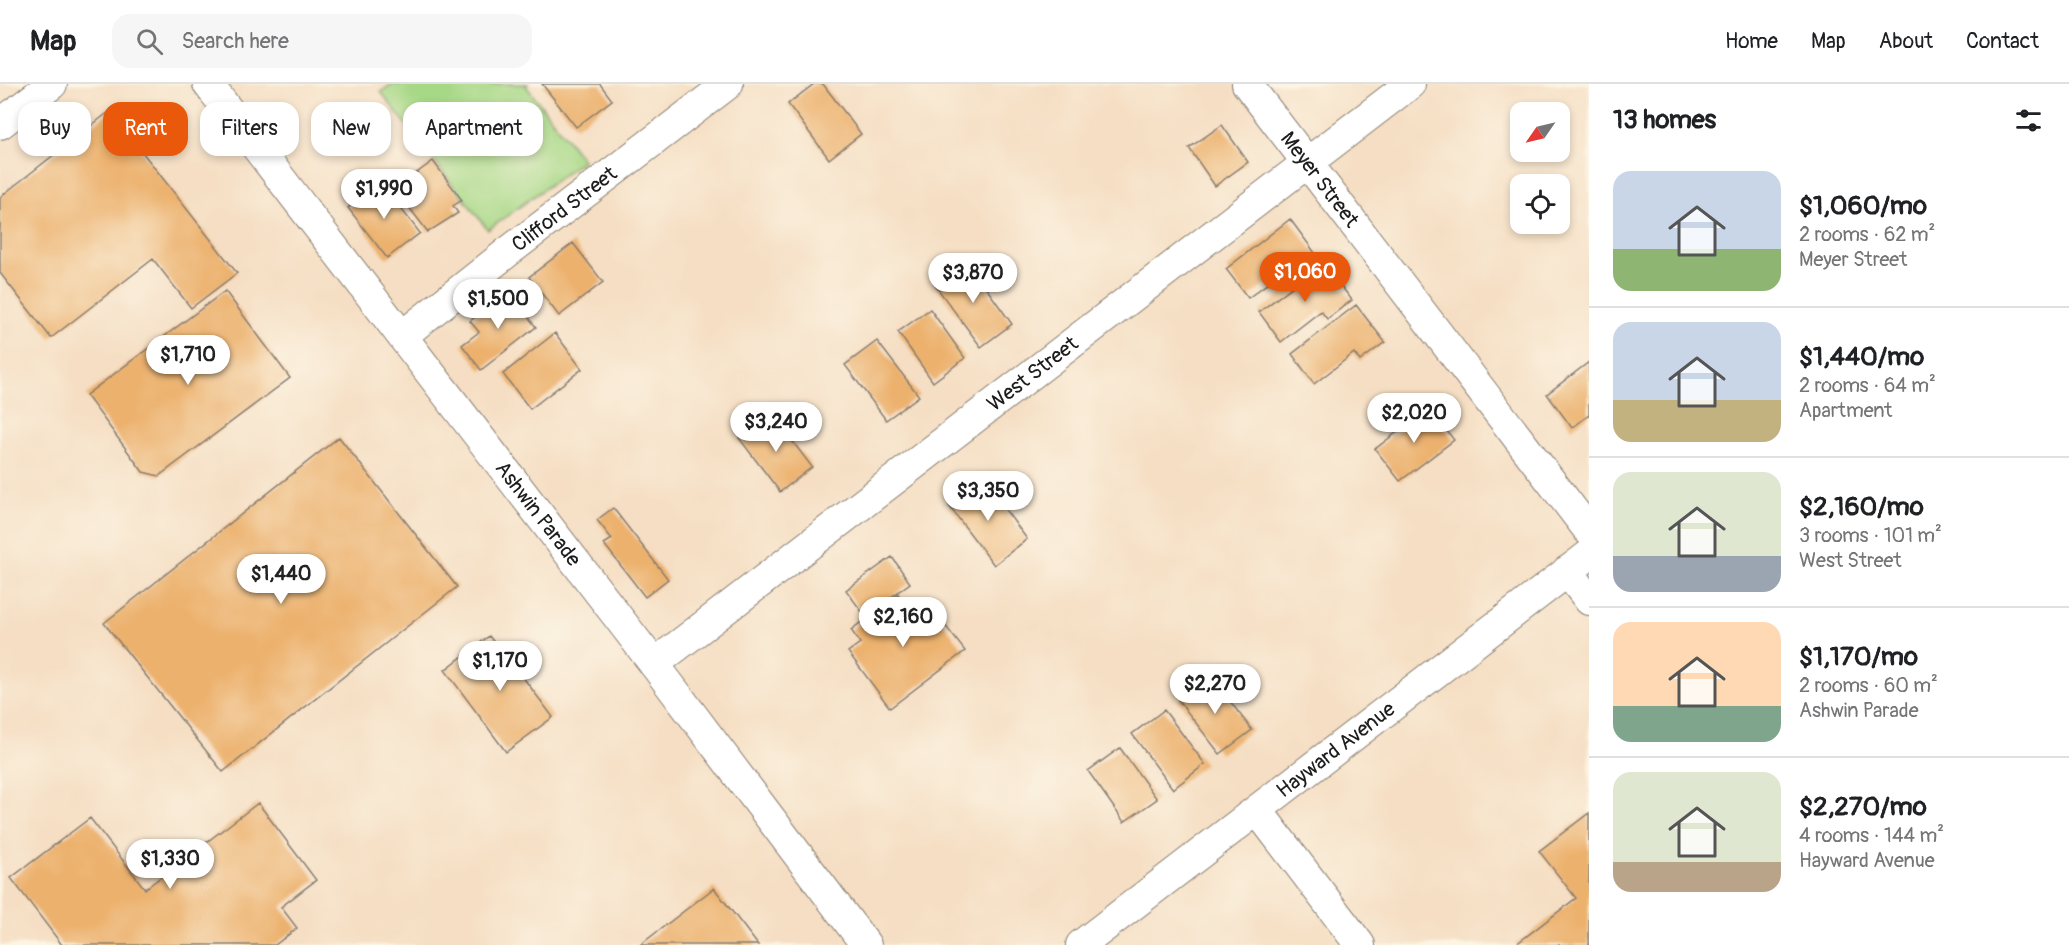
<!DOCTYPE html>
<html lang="en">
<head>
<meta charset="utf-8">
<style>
	body { margin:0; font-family:Pangolin,sans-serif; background:#f6f6f6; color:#202124; height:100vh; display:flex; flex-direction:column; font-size:22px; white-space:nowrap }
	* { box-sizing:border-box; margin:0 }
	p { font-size:20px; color:#757577 }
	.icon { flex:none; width:33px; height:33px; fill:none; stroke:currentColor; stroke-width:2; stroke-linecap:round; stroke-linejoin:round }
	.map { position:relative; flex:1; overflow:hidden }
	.side { display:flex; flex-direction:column; background:#fff; width:480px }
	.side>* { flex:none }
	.top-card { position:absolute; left:18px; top:18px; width:570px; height:54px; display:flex; gap:12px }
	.needle { width:39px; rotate:236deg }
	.tools { position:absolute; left:1510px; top:18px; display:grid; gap:12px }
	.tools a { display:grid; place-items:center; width:60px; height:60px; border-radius:12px; background:#fff; box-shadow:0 3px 9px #0003; font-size:30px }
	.price { position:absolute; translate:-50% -51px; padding:0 14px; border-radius:21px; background:#fff; color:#222; font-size:20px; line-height:39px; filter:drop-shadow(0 2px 3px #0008) }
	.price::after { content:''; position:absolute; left:50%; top:36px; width:18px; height:14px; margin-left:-9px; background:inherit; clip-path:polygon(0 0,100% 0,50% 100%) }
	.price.active { background:#ea580c; color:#fff }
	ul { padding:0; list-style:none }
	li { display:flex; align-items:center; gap:18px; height:150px; padding:0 24px }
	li+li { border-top:2px solid #e0e0e0 }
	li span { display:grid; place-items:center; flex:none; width:168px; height:120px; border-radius:18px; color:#555 }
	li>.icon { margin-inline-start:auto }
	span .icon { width:72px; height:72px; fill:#fffc; stroke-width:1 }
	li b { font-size:26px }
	h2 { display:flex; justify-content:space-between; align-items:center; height:72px; padding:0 24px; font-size:26px }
	.chip { padding:0 21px; border-radius:18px; background:#fff; box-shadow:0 3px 9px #0003; font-size:21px; line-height:54px }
	.chip.active { background:#ea580c; color:#fff }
	header { display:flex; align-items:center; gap:36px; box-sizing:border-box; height:84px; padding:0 30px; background:#fff; border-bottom:2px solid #e0e0e0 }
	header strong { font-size:28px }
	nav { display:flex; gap:33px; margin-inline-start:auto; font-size:21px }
	.search { width:420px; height:54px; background:#f6f6f6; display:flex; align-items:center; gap:15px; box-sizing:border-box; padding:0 21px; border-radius:18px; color:#757577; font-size:22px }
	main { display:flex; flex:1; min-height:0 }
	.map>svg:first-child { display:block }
	.green { fill:#a7d886; stroke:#627a51; stroke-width:1.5 }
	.building { fill:#ecb16d }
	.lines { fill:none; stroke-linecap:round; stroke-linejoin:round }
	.minor-casing { stroke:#887d70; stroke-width:32 }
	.minor { stroke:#fff; stroke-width:30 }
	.labels { text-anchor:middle; stroke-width:4.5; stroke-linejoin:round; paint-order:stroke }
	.street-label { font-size:21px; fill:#1c1c1c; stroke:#fcf5e5 }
</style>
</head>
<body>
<header>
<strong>Map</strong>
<div class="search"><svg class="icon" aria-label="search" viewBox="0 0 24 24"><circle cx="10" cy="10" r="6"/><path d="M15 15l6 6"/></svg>Search here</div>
<nav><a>Home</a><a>Map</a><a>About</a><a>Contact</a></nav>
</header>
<main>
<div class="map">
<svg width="1589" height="861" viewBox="0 0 1589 861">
	<rect width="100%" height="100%" fill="#fcf5e5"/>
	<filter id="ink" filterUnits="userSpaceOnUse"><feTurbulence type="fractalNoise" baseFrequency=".0167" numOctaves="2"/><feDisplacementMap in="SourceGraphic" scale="12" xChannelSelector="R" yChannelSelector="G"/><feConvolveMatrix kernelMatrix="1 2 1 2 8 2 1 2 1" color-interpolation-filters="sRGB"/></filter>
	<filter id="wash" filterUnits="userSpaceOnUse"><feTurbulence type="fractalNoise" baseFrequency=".008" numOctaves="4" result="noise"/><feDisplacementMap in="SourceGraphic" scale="24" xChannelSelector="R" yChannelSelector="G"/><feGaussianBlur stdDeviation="1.35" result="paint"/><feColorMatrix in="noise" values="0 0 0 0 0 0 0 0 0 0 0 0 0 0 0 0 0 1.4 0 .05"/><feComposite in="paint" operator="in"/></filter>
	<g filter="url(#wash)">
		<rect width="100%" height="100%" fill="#f5dec3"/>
		<path class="green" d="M392 0H528L526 2 583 76 488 146 381 8Z"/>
		<g id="blocks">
			<path class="building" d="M542 0H600L612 16 576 43Z
				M814 0H823L861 50 829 75 788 20Z
				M110 27 237 189 191 224 153 175 51 254 0 189V113Z
				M1222 41 1248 78 1215 102 1189 64Z
				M433 77 462 116 453 122 458 129 428 148 395 105Z
				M381 99 420 149 387 174 348 124Z
				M1290 135 1318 173 1294 192 1288 184 1248 214 1226 185Z
				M573 159 603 198 559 232 529 193Z
				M966 176 1012 240 981 263 934 200Z
				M1323 179 1352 216 1327 235 1321 227 1281 258 1259 228Z
				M225 207 290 294 159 392 143 388 86 311Z
				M509 207 536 243 481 286 462 261 479 248 470 237Z
				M1356 221 1385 258 1360 277 1354 269 1314 300 1292 270Z
				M930 225 965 274 933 298 898 248Z
				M555 249 582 285 530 325 503 290Z
				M877 257 919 312 886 336 845 281Z
				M1589 278V331L1572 344 1547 310Z
				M1429 324 1454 356 1400 397 1375 365Z
				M771 329 812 383 780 408 739 354Z
				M339 353 457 503 223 688 104 539Z
				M983 396 1027 455 994 481 949 422Z
				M613 424 668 495 645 513 604 460 612 455 597 436Z
				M892 473 910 499 865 532 846 506Z
				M898 510 909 525 924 514 965 567 890 624 848 568 860 559 851 546Z
				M489 552 504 571 517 561 530 579 519 588 553 633 506 668 445 586Z
				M1210 591 1252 646 1220 670 1178 616Z
				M1164 626 1205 680 1173 705 1132 650Z
				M1120 664 1157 715 1124 738 1088 687Z
				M258 719 316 796 281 823 297 844 275 861H62L11 794 90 734 145 805Z
				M1589 729V861H1515L1576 814 1539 767Z
				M714 804 758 861H640Z"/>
		</g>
	</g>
	<g filter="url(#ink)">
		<use href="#blocks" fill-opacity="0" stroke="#887d70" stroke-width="1.5"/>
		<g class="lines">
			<defs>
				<g id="minor">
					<path id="s1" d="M208 0 654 580 866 861"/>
					<path id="s2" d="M1247 0 1589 447"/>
					<path d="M0 40 52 0"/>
					<path id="s3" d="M402 252 509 167 728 0"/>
					<path d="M1567 487 1589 516"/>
					<path id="s4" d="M654 580 1410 0"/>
					<path d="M1258 727 1360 861"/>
					<path id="s5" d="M1081 861 1589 471"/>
				</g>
			</defs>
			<use href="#minor" class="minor-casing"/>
			<use href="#minor" class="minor"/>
		</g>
	</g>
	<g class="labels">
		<g class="street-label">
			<text dy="7" stroke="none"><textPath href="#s2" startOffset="120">Meyer Street</textPath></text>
			<text dy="7" stroke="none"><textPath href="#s3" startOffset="206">Clifford Street</textPath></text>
			<text dy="7" stroke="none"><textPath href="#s4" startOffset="477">West Street</textPath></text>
			<text dy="7" stroke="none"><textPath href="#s1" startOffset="542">Ashwin Parade</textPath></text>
			<text dy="7" stroke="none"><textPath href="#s5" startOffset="321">Hayward Avenue</textPath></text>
		</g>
	</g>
</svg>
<div class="tools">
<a><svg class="needle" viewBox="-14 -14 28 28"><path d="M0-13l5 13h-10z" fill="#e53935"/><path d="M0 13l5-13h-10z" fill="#757577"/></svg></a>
<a><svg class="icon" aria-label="locate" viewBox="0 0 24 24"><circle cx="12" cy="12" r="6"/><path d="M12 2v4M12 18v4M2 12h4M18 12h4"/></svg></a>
</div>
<b class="price" style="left:384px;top:136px">$1,990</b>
<b class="price active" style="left:1305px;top:219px">$1,060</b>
<b class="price" style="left:973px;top:220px">$3,870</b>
<b class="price" style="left:498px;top:246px">$1,500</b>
<b class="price" style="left:188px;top:302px">$1,710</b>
<b class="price" style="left:1414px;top:360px">$2,020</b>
<b class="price" style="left:776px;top:369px">$3,240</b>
<b class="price" style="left:988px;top:438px">$3,350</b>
<b class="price" style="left:281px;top:521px">$1,440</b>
<b class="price" style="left:903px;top:564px">$2,160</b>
<b class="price" style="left:500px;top:608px">$1,170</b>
<b class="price" style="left:1215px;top:631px">$2,270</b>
<b class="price" style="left:170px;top:806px">$1,330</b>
<div class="top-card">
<a class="chip">Buy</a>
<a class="chip active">Rent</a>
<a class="chip">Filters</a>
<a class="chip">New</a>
<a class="chip">Apartment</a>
</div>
</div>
<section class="side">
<h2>13 homes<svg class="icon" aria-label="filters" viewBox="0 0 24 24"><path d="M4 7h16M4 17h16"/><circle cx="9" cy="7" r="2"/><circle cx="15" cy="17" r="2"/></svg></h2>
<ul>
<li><span style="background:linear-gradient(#c9d6e8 65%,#8fb573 0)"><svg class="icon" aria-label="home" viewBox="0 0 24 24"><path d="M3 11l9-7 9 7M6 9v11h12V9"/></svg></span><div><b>$1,060/mo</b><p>2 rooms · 62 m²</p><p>Meyer Street</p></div></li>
<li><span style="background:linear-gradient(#c9d6e8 65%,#c2b280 0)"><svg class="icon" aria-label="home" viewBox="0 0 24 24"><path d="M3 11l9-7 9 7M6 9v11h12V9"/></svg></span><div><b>$1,440/mo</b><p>2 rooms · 64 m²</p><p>Apartment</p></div></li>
<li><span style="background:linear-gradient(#dfe7d0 70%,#9aa5b1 0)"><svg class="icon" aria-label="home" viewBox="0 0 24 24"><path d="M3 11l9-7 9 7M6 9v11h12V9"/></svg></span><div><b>$2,160/mo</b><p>3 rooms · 101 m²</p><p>West Street</p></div></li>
<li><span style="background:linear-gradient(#ffd9b3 70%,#7fa58c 0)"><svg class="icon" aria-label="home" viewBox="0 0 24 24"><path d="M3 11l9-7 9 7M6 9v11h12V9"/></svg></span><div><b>$1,170/mo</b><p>2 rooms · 60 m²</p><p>Ashwin Parade</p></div></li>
<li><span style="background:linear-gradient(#dfe7d0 75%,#b9a48a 0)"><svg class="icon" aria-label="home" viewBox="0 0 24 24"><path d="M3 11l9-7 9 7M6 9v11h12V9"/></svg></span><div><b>$2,270/mo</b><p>4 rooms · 144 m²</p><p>Hayward Avenue</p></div></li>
</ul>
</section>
</main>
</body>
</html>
